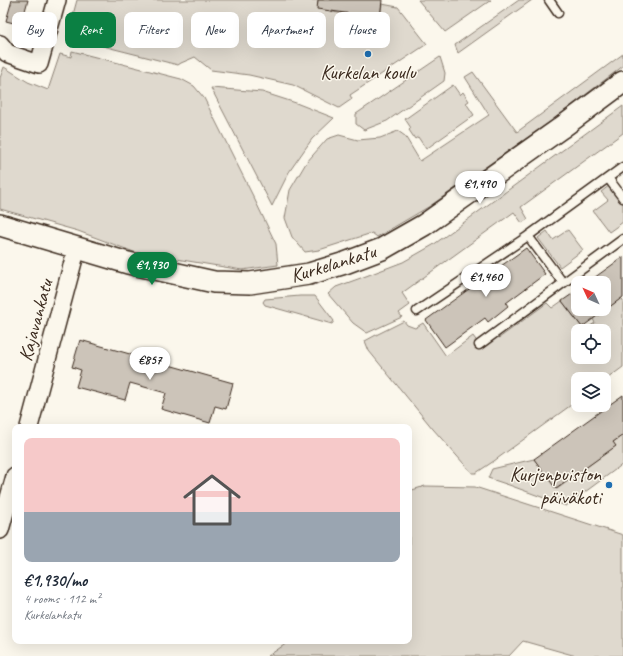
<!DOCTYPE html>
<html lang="en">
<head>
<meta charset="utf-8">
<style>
	body { margin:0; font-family:Caveat,sans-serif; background:#f6f6f7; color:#1f2937; height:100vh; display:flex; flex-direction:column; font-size:15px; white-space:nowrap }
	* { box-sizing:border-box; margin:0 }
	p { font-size:13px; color:#747a83 }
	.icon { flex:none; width:22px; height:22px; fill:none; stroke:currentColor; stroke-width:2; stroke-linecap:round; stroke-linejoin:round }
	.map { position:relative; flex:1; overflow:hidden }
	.panel { position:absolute; left:12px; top:424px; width:400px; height:220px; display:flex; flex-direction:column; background:#fff; border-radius:8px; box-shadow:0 4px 16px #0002 }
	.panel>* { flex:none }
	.top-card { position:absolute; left:12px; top:12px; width:400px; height:36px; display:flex; gap:8px }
	.needle { width:26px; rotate:314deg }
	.buttons { position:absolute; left:571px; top:276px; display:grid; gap:8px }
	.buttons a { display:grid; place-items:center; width:40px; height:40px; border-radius:8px; background:#fff; box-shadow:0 4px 16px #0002; font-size:20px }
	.price { position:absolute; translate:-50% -34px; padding:0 9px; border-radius:14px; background:#fff; color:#222; font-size:13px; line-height:26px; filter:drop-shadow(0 1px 2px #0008) }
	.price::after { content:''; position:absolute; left:50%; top:24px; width:12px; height:9px; margin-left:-6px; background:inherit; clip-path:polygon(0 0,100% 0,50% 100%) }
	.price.current { background:#0b8043; color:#fff }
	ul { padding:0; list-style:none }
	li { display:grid; align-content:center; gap:8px; height:212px; padding:0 12px }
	li span { display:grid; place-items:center; height:124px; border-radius:8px; color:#555 }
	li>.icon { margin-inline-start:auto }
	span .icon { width:72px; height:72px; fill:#fffc; stroke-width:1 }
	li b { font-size:17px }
	.tag { padding:0 14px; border-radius:8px; background:#fff; box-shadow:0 4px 16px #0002; font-size:14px; line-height:36px }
	.tag.current { background:#0b8043; color:#fff }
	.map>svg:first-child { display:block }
	.green { fill:#dfd9ce; stroke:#8d8276; fill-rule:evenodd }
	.building { fill:#ccc4b9; stroke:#3b2a1e }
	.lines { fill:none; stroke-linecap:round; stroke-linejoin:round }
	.service-casing { stroke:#3b2a1e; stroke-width:11 }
	.minor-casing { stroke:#3b2a1e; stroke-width:20 }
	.tertiary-casing { stroke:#3b2a1e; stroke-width:24 }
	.service { stroke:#fbf7ec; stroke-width:8 }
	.minor { stroke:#fbf7ec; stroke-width:17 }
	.tertiary { stroke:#fbf7ec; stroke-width:21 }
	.poi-dot { fill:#1f6fb2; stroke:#fbf7ec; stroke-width:1.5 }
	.labels { text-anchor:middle; stroke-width:3; stroke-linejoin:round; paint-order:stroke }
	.poi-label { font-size:20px; fill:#3b2a1e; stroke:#fbf7ec }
	.street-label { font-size:20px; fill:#3b2a1e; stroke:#fbf7ec }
</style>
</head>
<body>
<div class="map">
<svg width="623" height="656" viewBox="0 0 623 656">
	<rect width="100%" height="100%" fill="#fbf7ec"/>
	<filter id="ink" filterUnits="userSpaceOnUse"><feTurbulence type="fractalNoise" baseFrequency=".025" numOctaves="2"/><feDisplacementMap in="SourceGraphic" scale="8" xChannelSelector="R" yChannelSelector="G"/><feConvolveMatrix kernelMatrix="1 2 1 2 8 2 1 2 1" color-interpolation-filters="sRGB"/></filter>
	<g filter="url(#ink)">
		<path class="green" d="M77 0H333L332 12 380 18 382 4 398 7 427 44 350 95 352 99 339 108 293 85 249 75 211 70 195 57 181 63 178 65 67 37Z
			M418 0H491L445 32Z
			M519 0H532L458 53 455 45Z
			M72 51 181 79 194 86 204 98 253 196 276 244 278 265 242 270 134 252 78 231 0 209V78L4 67 28 82 48 90 60 54 71 57Z
			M623 54V66L554 119 430 206 377 237 372 233 319 250 305 252 292 237 285 218 290 190 306 163 327 139 339 135 358 140 380 138 398 131 405 136 420 161 489 115 465 77 473 72 517 132Z
			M440 57 445 73 444 81 387 121 364 130 356 124V114Z
			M453 85 460 95 463 92 469 101 466 103 474 115 426 149 418 137 415 139 409 130 411 128 405 119Z
			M211 88 262 92 296 103 334 118 312 139 289 172 272 206Z
			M623 106V133L521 207 528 219 522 223 514 212 402 293 410 305 399 313 402 317 367 333 353 323 328 294 336 287 358 279 403 262 433 245Z
			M610 185 623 203V222L609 232 593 211 608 200 601 192Z
			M568 230 583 250 560 267 538 238 547 231 553 240Z
			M300 296H315L334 321 332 324 265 305 263 302 265 299Z
			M621 298 623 300V367L604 381V379H578V400L494 461 476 473H472L433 429 369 351 365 341 376 335 404 321 407 325 415 328 423 323 446 356 473 336 481 347 497 336 499 338 547 303 552 308 562 301 584 330 595 323 593 319ZM578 331H604V357H578Z
			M623 435V464L566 506 509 485 488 478 492 469 534 459 557 489 568 481 565 477 585 468 615 446 613 442Z
			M425 486 475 487 623 535V656H576L523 641 509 656H268L290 641H409V491Z"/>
		<path class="building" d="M12 0H28L21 25 6 21Z
			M318 0H382L380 18 317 9Z
			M526 248 545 274 506 303 508 306 488 322 485 318 445 347 426 320Z
			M623 257V297L582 327 562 301 578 290V309H604V283H587Z
			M80 340 233 383 226 409 215 406 210 423 161 409 166 393 130 383 125 400 76 387 81 370 72 367Z
			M623 395V435L613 442 616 446 556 489 534 459Z"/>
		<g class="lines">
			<defs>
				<path id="service" d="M549 0 558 13
					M608 178 623 198
					M528 236 563 283
					M417 311 528 236 623 167
					M479 345 623 239"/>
				<path id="minor" d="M0 44 7 53 39 64 57 0
					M29 427 77 247
					M0 530 15 476"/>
				<path id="tertiary" d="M0 225 128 263 214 282 250 283 309 274 345 263 382 249 424 225 561 128 623 82"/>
			</defs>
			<use href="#service" class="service-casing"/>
			<use href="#minor" class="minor-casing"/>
			<use href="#tertiary" class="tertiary-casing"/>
			<use href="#service" class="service"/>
			<use href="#minor" class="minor"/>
			<use href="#tertiary" class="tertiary"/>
		</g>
	</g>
	<g class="poi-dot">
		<circle cx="368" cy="54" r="4"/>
		<circle cx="609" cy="485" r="4"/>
	</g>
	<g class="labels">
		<g class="poi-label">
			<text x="368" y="79">Kurkelan koulu</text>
			<text x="601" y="481" text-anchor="end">Kurjenpuiston<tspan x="601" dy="23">päiväkoti</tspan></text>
		</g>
		<g class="street-label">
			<text transform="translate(333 263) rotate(-17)" y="7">Kurkelankatu</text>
			<text transform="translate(35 320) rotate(-75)" y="7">Kajavankatu</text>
		</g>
	</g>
</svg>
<div class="buttons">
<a><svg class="needle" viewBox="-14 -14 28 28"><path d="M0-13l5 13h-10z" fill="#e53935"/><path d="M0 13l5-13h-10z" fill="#747a83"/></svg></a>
<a><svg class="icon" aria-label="locate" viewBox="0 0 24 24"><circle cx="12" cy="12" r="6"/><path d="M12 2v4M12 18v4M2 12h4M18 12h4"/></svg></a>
<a><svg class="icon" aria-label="layers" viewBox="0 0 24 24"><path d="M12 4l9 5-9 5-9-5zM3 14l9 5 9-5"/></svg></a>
</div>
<b class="price" style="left:480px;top:205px">€1,490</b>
<b class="price current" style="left:152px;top:286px">€1,930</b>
<b class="price" style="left:486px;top:298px">€1,460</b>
<b class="price" style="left:150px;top:381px">€857</b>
<div class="top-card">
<a class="tag">Buy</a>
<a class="tag current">Rent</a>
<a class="tag">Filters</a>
<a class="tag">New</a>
<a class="tag">Apartment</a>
<a class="tag">House</a>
</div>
<section class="panel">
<ul>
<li><span style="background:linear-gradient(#f6c9c9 60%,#9aa5b1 0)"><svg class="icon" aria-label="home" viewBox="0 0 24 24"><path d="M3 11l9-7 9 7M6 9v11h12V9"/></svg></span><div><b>€1,930/mo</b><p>4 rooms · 112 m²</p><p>Kurkelankatu</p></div></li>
</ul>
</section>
</div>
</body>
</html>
